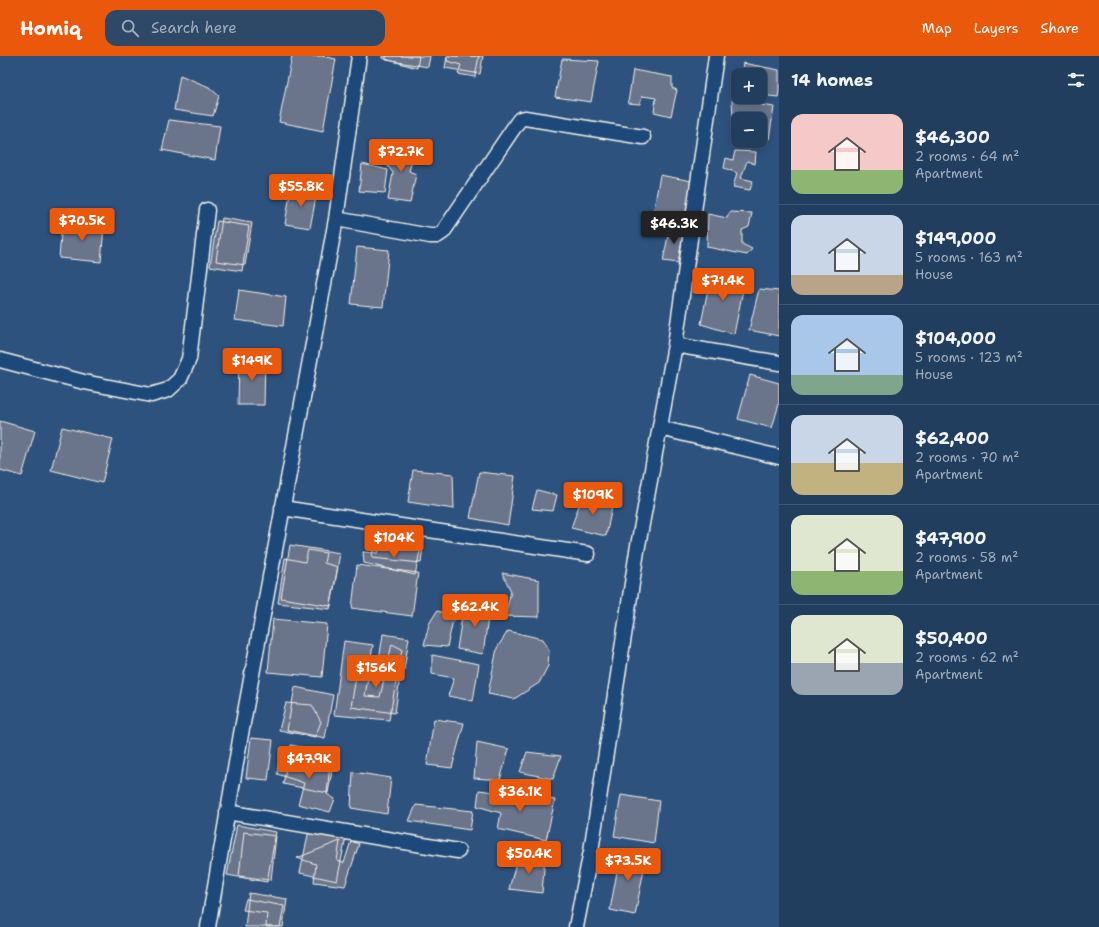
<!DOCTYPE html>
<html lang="en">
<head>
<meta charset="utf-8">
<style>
	body { margin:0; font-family:"Shantell Sans",sans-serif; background:#2e4967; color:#f1f3f6; height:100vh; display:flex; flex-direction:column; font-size:15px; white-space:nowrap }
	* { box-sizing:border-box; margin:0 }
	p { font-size:13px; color:#a2aebc }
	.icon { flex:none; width:22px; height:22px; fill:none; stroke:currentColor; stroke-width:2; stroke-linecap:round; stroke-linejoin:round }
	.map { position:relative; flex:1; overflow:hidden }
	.drawer { display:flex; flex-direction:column; background:#223e5e; width:320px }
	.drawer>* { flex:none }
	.tools { position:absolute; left:731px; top:12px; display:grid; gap:8px }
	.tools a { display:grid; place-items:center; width:36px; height:36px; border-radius:8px; background:#223e5e; box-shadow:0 2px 10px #0003,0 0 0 1px #3f5773; font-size:20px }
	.price { position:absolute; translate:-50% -34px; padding:0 9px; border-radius:4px; background:#ea580c; color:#fff; font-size:13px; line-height:26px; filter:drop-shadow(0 1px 2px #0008) }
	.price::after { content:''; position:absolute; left:50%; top:24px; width:12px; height:9px; margin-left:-6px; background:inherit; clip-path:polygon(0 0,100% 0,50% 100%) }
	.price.on { background:#222; color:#fff }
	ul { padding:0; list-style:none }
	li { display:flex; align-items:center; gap:12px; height:100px; padding:0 12px }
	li+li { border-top:1px solid #3f5773 }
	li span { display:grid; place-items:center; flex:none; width:112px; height:80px; border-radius:12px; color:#555 }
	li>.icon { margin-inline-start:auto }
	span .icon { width:48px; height:48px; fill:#fffc; stroke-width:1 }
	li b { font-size:17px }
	h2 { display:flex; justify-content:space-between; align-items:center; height:48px; padding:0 12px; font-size:17px }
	header { display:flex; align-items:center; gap:24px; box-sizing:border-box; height:56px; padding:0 20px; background:#ea580c; color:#fff }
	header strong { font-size:19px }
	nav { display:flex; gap:22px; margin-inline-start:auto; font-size:14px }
	.search { width:280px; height:36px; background:#2e4967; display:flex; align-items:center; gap:10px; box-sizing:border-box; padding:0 14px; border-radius:12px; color:#a2aebc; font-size:15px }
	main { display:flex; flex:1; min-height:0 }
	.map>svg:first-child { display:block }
	.building { fill:#6b748c; stroke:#f4f1e8 }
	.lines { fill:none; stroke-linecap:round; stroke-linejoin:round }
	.minor-casing { stroke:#f4f1e8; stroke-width:17 }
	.minor { stroke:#1f4a7a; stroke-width:14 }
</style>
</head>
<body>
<header>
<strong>Homiq</strong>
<div class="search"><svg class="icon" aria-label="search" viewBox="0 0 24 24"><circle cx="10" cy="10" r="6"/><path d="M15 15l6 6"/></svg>Search here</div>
<nav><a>Map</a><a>Layers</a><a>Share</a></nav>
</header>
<main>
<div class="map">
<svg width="779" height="871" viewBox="0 0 779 871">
	<rect width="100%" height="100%" fill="#2e527e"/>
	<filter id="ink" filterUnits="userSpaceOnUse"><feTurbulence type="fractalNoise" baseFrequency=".025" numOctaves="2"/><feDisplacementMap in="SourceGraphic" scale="8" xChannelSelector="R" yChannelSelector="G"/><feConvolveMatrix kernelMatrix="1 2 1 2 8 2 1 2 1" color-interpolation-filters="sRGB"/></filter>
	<g filter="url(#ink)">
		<path class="building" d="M292 0H322L336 3 323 75 279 66Z
			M382 0H419L417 12 382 2Z
			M386 0H430L428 11 386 4Z
			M447 0H479L475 21 458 18 461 9 447 5Z
			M447 0H483L480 18 445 12Z
			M562 3 599 5 591 46 555 41Z
			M743 7 779 14V35L778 41 760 39V19H741Z
			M633 14 672 21V32L677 34 671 60 654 56 656 42 642 40 640 48 628 47Z
			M180 19 209 31 219 40 213 60 174 54Z
			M732 44 774 51 769 83 760 81V63H738V76L734 75Z
			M169 64 220 70 215 104 162 94Z
			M396 88 416 91 409 115 416 118 410 147 388 144 393 117 382 102V98L394 101Z
			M735 95 756 96 755 108 747 105 741 122 753 125 750 134 733 131 737 117 724 112 726 102 733 104Z
			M362 108 388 114 385 137 359 135Z
			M660 119 692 125 684 170 652 164Z
			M291 132 317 136 310 172 285 168Z
			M730 156 752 157 749 171 742 174V188L752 193 747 199 707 191 708 158 727 162Z
			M222 162 252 167 245 209 216 205Z
			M217 165 249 170 242 215 210 210Z
			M62 166 104 170 101 206 59 202Z
			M670 170 684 173 678 207 663 205Z
			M357 191 389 194 383 251 351 248Z
			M712 213 745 224 734 278 701 268Z
			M759 233 779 235V280L749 274Z
			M239 234 286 241 283 270 235 264Z
			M239 302H265L264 349H238Z
			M750 319 779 327V348L772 372 738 363Z
			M0 365 35 375 22 420 0 414Z
			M62 371 113 383 102 427 51 414Z
			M413 414 453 418 454 453 408 446Z
			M479 416 515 420 508 469 470 462Z
			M537 434 557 439 553 455 532 453Z
			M582 441 613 446 606 480 571 472Z
			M375 475 424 481 421 507 372 502Z
			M380 487 420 495 415 519 364 507 363 496 378 497Z
			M290 489 340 497 331 550 281 542Z
			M308 494 326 497 324 507 338 511 330 553 278 547 285 502 305 506Z
			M357 509 418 517 412 560 352 552Z
			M502 517 539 524V561L505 560 511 535Z
			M491 540 483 598 457 593 462 560Z
			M437 555 454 560 447 591 424 589 429 568Z
			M273 563 327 568 322 621 268 616Z
			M508 575 543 583 549 594 548 610 539 627 514 643 488 638 497 592Z
			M383 578 409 582 404 614 378 611Z
			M344 585 373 589 365 640 380 641 392 588 402 593 389 664 334 659Z
			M432 599 479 608 473 645 448 640 454 622 432 618Z
			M358 608 401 614 395 657 351 651Z
			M295 631 333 639 325 682 287 674Z
			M286 647 312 649 321 666 315 681 279 674Z
			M434 663 464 667 452 712 427 709Z
			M251 682 273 684 268 724 246 722Z
			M477 686 509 693 500 724 474 722Z
			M291 689 335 698 328 737 283 728Z
			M527 696 561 700 553 723 520 716Z
			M280 698 330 707 327 738 335 743 330 756 298 748 304 727 277 718Z
			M353 716 391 722 387 758 351 752Z
			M479 734 555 744 546 784 498 773 501 757 477 750Z
			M621 739 659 745 654 787 614 780Z
			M416 749 473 755 470 774 409 765Z
			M237 769 276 776 267 826 227 819Z
			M309 774 346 781 337 825 300 817Z
			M244 776 276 780 271 824 239 820Z
			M340 785 337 805 344 807 351 785 359 788 345 830 314 826 316 808 297 802Z
			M621 794 647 798 635 859 610 854Z
			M545 801 542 837 509 833 517 803Z
			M249 837 287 843 283 871H245Z
			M246 843 284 850 280 871H266L267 857 243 854Z"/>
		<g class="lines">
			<defs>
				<path id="minor" d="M336 163 430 180H437L443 176 517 67 520 63 525 62 643 81
					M675 289 779 307
					M0 304 84 326 151 339 168 334 180 323 189 303 207 154
					M660 372 779 401
					M282 452 588 498
					M227 756 458 795
					M208 871 241 678 336 163 359 0
					M576 871 591 795 637 495 675 289 716 0"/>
			</defs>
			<use href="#minor" class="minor-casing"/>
			<use href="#minor" class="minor"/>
		</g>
	</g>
</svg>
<div class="tools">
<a>+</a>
<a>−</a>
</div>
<b class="price" style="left:401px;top:117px">$72.7K</b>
<b class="price" style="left:301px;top:152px">$55.8K</b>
<b class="price" style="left:82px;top:186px">$70.5K</b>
<b class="price on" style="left:674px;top:189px">$46.3K</b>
<b class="price" style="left:723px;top:246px">$71.4K</b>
<b class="price" style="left:252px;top:326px">$149K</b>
<b class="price" style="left:593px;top:460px">$109K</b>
<b class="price" style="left:394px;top:503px">$104K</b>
<b class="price" style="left:475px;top:572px">$62.4K</b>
<b class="price" style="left:376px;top:633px">$156K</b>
<b class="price" style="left:309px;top:724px">$47.9K</b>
<b class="price" style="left:520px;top:757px">$36.1K</b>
<b class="price" style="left:529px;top:819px">$50.4K</b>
<b class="price" style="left:628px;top:826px">$73.5K</b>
</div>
<section class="drawer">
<h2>14 homes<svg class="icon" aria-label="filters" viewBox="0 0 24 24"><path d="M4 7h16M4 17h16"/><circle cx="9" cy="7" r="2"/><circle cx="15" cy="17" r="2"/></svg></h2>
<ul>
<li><span style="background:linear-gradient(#f6c9c9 70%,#8fb573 0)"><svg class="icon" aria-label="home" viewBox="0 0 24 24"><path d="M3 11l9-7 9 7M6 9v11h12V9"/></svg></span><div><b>$46,300</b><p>2 rooms · 64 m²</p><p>Apartment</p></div></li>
<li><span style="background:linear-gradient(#c9d6e8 75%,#b9a48a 0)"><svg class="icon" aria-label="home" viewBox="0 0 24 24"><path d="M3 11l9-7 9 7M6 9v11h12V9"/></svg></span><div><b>$149,000</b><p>5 rooms · 163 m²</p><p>House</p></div></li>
<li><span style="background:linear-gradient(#a9c7e8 75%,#7fa58c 0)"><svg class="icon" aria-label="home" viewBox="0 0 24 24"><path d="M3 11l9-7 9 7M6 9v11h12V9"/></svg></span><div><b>$104,000</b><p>5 rooms · 123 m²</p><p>House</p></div></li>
<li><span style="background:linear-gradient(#c9d6e8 60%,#c2b280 0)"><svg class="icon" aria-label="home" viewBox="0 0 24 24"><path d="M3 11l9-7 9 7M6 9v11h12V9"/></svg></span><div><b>$62,400</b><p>2 rooms · 70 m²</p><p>Apartment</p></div></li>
<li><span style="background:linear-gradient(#dfe7d0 70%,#8fb573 0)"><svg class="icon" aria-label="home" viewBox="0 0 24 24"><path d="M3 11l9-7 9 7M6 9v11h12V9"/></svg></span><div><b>$47,900</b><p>2 rooms · 58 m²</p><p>Apartment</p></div></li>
<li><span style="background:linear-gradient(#dfe7d0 60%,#9aa5b1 0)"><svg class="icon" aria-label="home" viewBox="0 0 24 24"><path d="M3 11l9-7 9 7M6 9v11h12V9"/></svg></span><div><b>$50,400</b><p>2 rooms · 62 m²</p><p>Apartment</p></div></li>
</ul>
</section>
</main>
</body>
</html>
